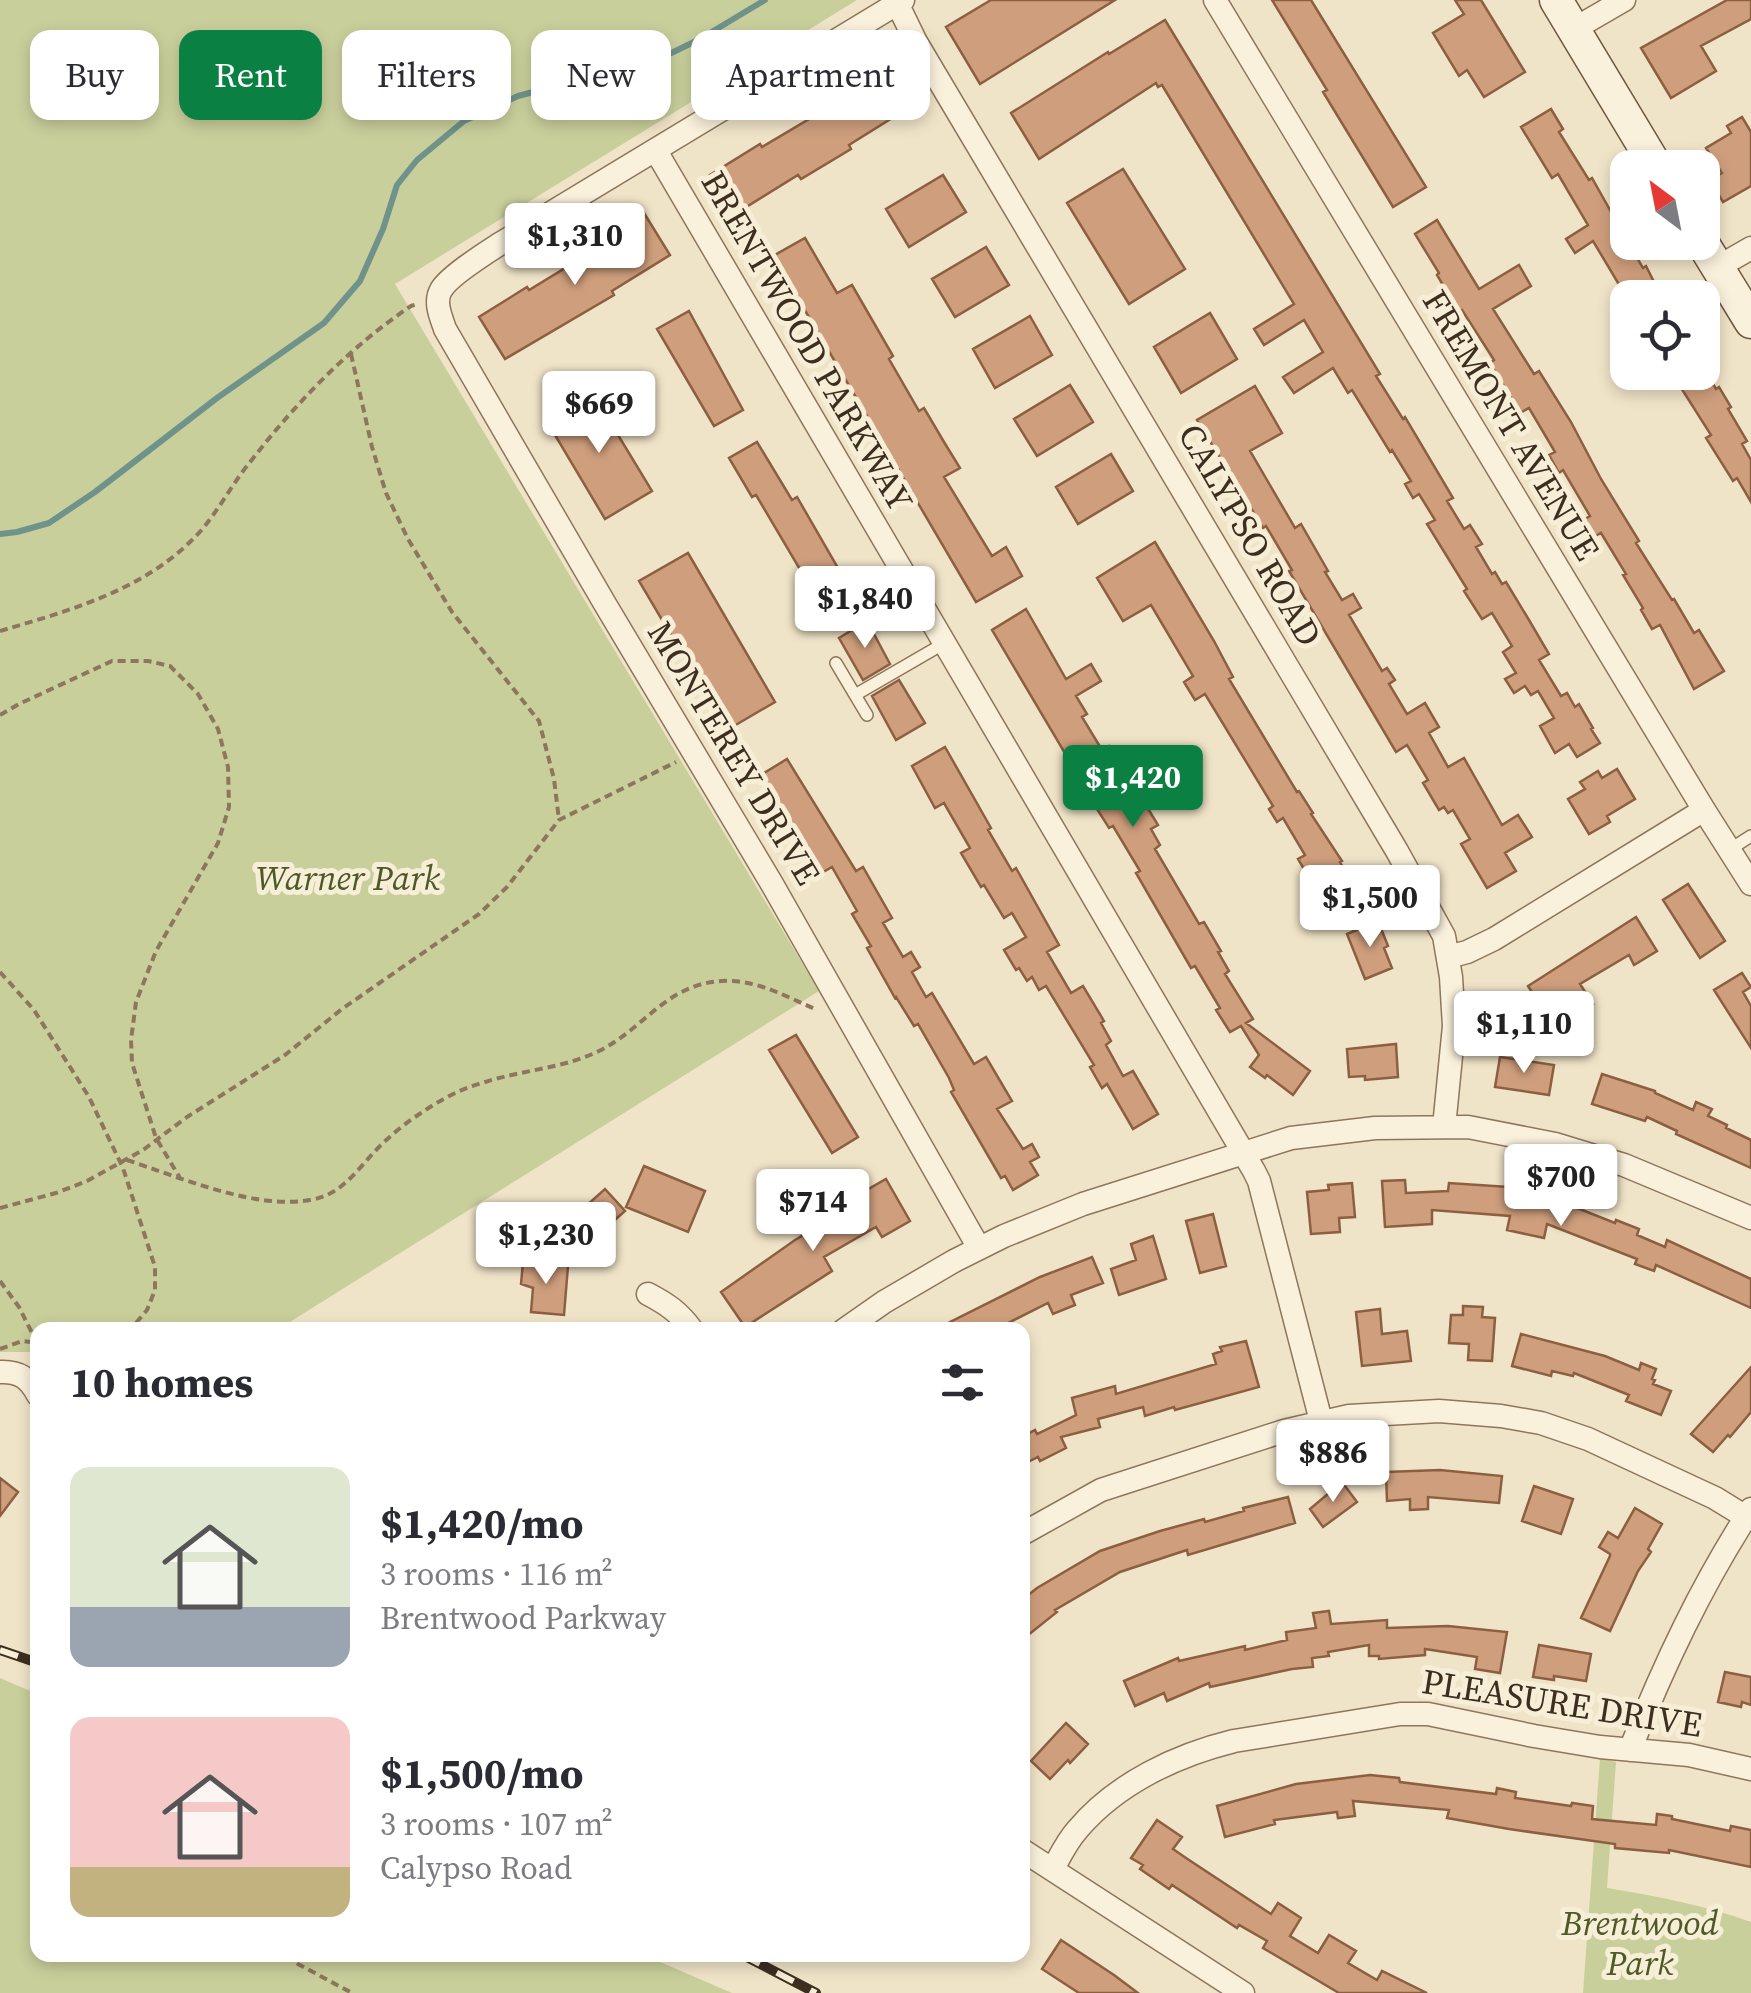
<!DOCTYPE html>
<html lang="en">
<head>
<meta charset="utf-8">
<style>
	body { margin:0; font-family:"Source Serif 4",serif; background:#f2f2f3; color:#2b2b33; height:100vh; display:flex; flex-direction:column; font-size:38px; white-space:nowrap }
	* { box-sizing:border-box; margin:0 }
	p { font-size:32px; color:#7c7c81 }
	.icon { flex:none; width:55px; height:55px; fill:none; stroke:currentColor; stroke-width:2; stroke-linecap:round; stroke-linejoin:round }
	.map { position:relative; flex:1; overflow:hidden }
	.details { position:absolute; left:30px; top:1322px; width:1000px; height:640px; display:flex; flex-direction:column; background:#fff; border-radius:20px; box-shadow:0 5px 15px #0003 }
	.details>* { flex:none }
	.hud { position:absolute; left:30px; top:30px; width:1000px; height:90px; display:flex; gap:20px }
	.needle { width:65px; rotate:328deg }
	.tools { position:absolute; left:1610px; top:150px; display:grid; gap:20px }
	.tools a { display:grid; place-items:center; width:110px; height:110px; border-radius:20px; background:#fff; box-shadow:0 5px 15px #0003; font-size:50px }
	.price { position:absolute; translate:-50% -85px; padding:0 22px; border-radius:10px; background:#fff; color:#222; font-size:32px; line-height:65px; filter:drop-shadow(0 2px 5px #0008) }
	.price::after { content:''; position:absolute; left:50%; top:60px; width:30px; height:22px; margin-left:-15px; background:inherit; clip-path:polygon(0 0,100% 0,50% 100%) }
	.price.selected { background:#0b8043; color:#fff }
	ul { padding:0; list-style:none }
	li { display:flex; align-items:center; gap:30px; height:250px; padding:0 40px }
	li span { display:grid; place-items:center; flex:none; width:280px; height:200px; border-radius:20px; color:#555 }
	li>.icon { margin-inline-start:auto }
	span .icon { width:120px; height:120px; fill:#fffc; stroke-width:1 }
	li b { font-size:42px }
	h2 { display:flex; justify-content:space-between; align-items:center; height:120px; padding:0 40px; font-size:42px }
	.tag { padding:0 35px; border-radius:20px; background:#fff; box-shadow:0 5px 15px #0003; font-size:35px; line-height:90px }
	.tag.selected { background:#0b8043; color:#fff }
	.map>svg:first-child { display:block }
	.green { fill:#c9cf9b }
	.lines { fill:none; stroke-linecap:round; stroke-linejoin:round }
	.stream { stroke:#6f938a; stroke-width:6 }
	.building { fill:#cf9f7d; stroke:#8d5f41; stroke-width:2.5 }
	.lane-casing { stroke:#8d765c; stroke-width:14 }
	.street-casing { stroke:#8d765c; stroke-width:25 }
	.secondary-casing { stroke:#6f573f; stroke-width:35 }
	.path { stroke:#8d765c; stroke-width:4; stroke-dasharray:8 5; stroke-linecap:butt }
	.lane { stroke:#faf1dc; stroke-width:11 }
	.street { stroke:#faf1dc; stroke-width:22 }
	.secondary { stroke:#faf1dc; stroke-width:32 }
	.rail-casing { stroke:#3d2e20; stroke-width:10 }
	.rail { stroke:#f7eed8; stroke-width:6; stroke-dasharray:19; stroke-linecap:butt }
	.labels { text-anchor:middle; stroke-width:10; stroke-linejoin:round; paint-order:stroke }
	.street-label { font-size:35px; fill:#3d2e20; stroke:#f7eed8 }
	.park-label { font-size:35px; font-style:italic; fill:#4d5a26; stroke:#f7eed8 }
</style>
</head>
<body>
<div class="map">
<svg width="1751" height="1993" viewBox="0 0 1751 1993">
	<rect width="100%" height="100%" fill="#f0e4c8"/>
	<path class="green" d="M0 0H857L395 284 819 991 277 1330H38L37 1352H0Z
		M0 1678 37 1694 38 1955H644L732 1993H0Z
		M1600 1758 1616 1762 1607 1888C1655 1896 1705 1905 1751 1922V1993H1583Z"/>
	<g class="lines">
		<path class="stream" d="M0 534 17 532 49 523 95 492 217 398 324 323 360 281 383 229 397 185 417 160 464 121 518 96 659 59 700 39 765 0"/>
	</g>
	<path class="building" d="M991 0H1115L980 84 946 27Z
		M1272 0H1311L1426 187 1393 207 1323 92 1327 90Z
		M1455 0H1481L1525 72 1484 97 1467 70 1459 76 1433 33 1464 14Z
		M1727 0H1751V19L1701 46 1716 71 1671 98 1641 48Z
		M1165 20 1380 374 1376 376 1403 419 1405 417 1453 498 1447 501 1464 529 1470 525 1482 544 1476 547 1492 574 1495 572 1502 584 1506 582 1529 620 1549 654 1539 660 1561 696 1567 693 1575 707 1579 704 1593 728 1591 729 1600 743 1577 757 1569 744 1555 753 1540 726 1554 718 1538 691 1531 695 1525 686 1514 693 1505 679 1516 673 1503 652 1512 646 1492 613 1482 619 1464 591 1467 589 1427 524 1435 520 1419 494 1413 498 1405 484 1411 481 1392 450 1390 452 1352 390 1348 393 1333 368 1294 393 1283 377 1323 352 1304 320 1264 345 1254 329 1294 304 1162 85 1158 87 1156 83 1039 159 1011 113 1108 52 1109 54Z
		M884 69 908 108 849 145 851 149 801 179 798 175 735 214 710 175 760 144 762 147 836 103 834 99Z
		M1551 109 1563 129 1559 132 1589 180 1592 178 1628 242 1643 268 1646 266 1662 298H1627L1593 241 1575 253 1566 239 1588 225 1558 174 1552 178 1521 127Z
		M1742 117 1751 132V186L1723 202 1710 180 1722 173 1706 148 1731 133 1727 126Z
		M1123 169 1185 269 1129 304 1067 203Z
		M943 175 966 212 909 247 886 209Z
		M644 213 670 255 612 291 614 295 505 359 479 317 527 287 529 290 598 248 595 244Z
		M1437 220 1479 289 1519 265 1531 286 1493 309 1534 374 1539 371 1571 422 1601 479 1639 541 1636 543 1672 600 1674 599 1694 633 1699 630 1724 671 1694 689 1660 625 1652 629 1641 610 1643 608 1623 575 1626 574 1601 533 1595 536 1585 519 1590 516 1563 470 1559 473 1549 455 1555 452 1529 408 1520 413 1490 363 1494 360 1462 310 1459 312 1437 275 1439 273 1415 234Z
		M805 238 837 293 852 285 893 356 889 359 919 411 924 408 944 442 960 468 944 477 992 556 1006 547 1022 576 976 602 773 256Z
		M986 247 1009 285 955 317 932 279Z
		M689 311 743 410 714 426 657 329Z
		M1210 313 1237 359 1181 393 1154 347Z
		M1030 316 1052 355 995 388 973 349Z
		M1671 372H1706L1716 389 1719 387 1731 407 1728 409 1747 441 1742 444 1751 460V502L1737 478 1733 481 1706 438 1711 435Z
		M1070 385 1093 422 1037 456 1014 419Z
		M1255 386 1282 433 1250 451 1295 528 1301 524 1328 571 1325 572 1342 600 1353 594 1361 608 1349 615 1382 671 1387 668 1395 680 1389 684 1407 714 1425 703 1439 727 1429 733 1448 767 1464 758 1502 825 1518 815 1532 837 1505 853 1516 871 1487 888 1461 844 1470 839 1453 810 1448 813 1444 807 1439 810 1423 783 1428 780 1407 745 1396 752 1289 571 1292 570 1266 526 1263 528 1197 420Z
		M592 392 652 491 605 519 546 420Z
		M757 442 792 500 797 497 853 594 824 610 756 495 752 497 729 458Z
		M1111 454 1133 491 1078 524 1056 487Z
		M1155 542 1214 641 1233 677 1229 679 1297 792 1299 791 1313 813 1311 814 1342 861 1340 862 1352 883 1349 885 1356 896 1329 912 1298 859 1305 855 1283 818 1277 822 1269 809 1273 806 1205 694 1195 700 1184 682 1193 676 1151 605 1123 621 1097 578Z
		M688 553 775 702 727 730 639 581Z
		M1026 609 1066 679 1091 664 1101 681 1076 696 1087 714 1082 717 1102 750 1109 746 1117 760 1108 765 1125 792 1128 790 1138 807 1144 802 1158 825 1151 829 1160 845 1155 849 1199 924 1204 922 1221 951 1218 952 1229 971 1225 974 1253 1019 1246 1023 1310 1071 1293 1095 1267 1075 1265 1078 1250 1067 1259 1055 1241 1026 1230 1032 1216 1010 1220 1008 1214 998 1195 966 1191 968 1136 873 1140 871 1113 826 1109 828 1097 809 1101 807 1085 780 1082 782 992 630Z
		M867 621 890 664 863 680 839 638Z
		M899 680 925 723 896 740 872 696Z
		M945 747 991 828 988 830 1012 871 1016 868 1059 945 1047 952 1071 993 1083 986 1104 1021 1101 1023 1111 1041 1106 1045 1123 1076 1133 1071 1158 1114 1133 1129 1107 1084 1102 1088 1090 1067 1094 1065 1046 986 1039 990 1032 977 1027 981 1019 968 1016 970 1004 950 1026 937 1012 913 1004 918 984 885 981 887 961 853 970 848 944 803 935 808 912 766Z
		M787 759 856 871 863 867 892 918 883 923 903 957 911 952 920 967 912 972 926 997 932 993 974 1064 986 1057 1012 1101 997 1109 1023 1149 1032 1144 1039 1157 1030 1162 1038 1175 1013 1190 1005 1176 1001 1178 951 1092 954 1090 949 1078 918 1024 914 1026 896 997 895 998 867 948 871 946 852 914 857 911 832 867 818 875 759 776Z
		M1617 769 1635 799 1607 816 1610 822 1589 834 1568 799 1585 789 1580 782 1598 771 1602 778Z
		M1688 884 1725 941 1700 958 1663 900Z
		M1636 917 1657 951 1634 965 1629 955 1580 984 1593 1004 1569 1019 1561 1006 1547 1015 1528 986Z
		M1378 921 1388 946 1384 948 1392 968 1365 979 1347 934Z
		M1742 973 1751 987 1743 992 1751 1006V1048L1714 990Z
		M796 1035 858 1137 832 1153 769 1050Z
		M1396 1044 1398 1077 1365 1080V1076L1349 1077 1347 1049Z
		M1500 1057 1554 1065 1549 1095 1495 1087Z
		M1602 1074 1655 1091V1093L1693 1110 1696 1102 1712 1109 1708 1116 1727 1125 1726 1128 1751 1140V1168L1676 1134 1677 1131 1647 1117 1645 1121 1592 1104Z
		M644 1166 705 1191 688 1232 626 1207Z
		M886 1179 910 1221 882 1237 876 1227 824 1257 832 1271 745 1327 721 1292 795 1240 861 1200 858 1195Z
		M1405 1180 1406 1193 1448 1191 1449 1183 1509 1187 1573 1202 1572 1206 1615 1223 1616 1220 1639 1229 1637 1235 1665 1247 1667 1240 1751 1279V1308L1656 1265 1654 1271 1635 1264 1637 1259 1547 1224 1544 1238 1507 1230 1510 1216 1432 1210V1224L1385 1227 1382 1181Z
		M1352 1183 1355 1217 1339 1218 1340 1232 1311 1234 1307 1192 1329 1190 1328 1185Z
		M605 1189 625 1211 598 1235 601 1239 581 1257 558 1231Z
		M1213 1214 1226 1266 1200 1273 1186 1221Z
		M1153 1236 1166 1279 1119 1295 1111 1269 1136 1260 1131 1244Z
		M1092 1257 1103 1283 1071 1295 1075 1305 1053 1314 1048 1303 994 1330H934L1040 1277Z
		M523 1262 568 1266 564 1315 531 1312 533 1288 521 1284Z
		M1463 1306 1483 1307 1482 1317 1495 1318 1492 1361 1468 1360 1469 1344 1449 1343 1451 1315H1463Z
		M1380 1309 1382 1334 1407 1331 1411 1361 1362 1366 1356 1312Z
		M1521 1334 1605 1356 1639 1370 1641 1363 1656 1369 1652 1379 1655 1380 1653 1384 1671 1391 1661 1415 1626 1401 1629 1395 1574 1373 1573 1376 1552 1371 1551 1376 1512 1366Z
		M1246 1341 1259 1387 1175 1410 1174 1407 1145 1416 1143 1407 1098 1419 1100 1427 1061 1437 1066 1448 1040 1461 1038 1457 1022 1465V1437L1035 1430 1037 1434 1076 1415 1072 1398 1115 1386 1116 1394 1216 1364 1213 1354 1222 1351 1220 1347Z
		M1751 1367V1412L1730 1437 1728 1435 1713 1452 1691 1434Z
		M1440 1470 1502 1476 1499 1503 1428 1497V1509L1410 1510V1499L1387 1501 1386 1472Z
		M0 1478 18 1492 0 1516Z
		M1342 1482 1357 1502 1323 1527 1310 1509Z
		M1534 1486 1573 1499 1561 1534 1522 1521Z
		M1288 1497 1295 1523 1188 1555 1187 1550 1120 1572 1055 1610 1057 1612 1022 1640V1600L1037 1588 1100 1551 1160 1531 1204 1519 1205 1522 1244 1511 1243 1508Z
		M1635 1508 1662 1524 1648 1549 1651 1552 1638 1571 1610 1631 1581 1618 1610 1556V1554L1599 1547 1608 1532 1618 1538Z
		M1329 1611 1331 1624 1387 1620V1628L1448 1626 1507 1632 1500 1673 1475 1669 1477 1657 1425 1649V1655L1379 1659V1656H1369V1645L1328 1652 1329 1656 1312 1658 1313 1667 1292 1669 1210 1687 1209 1683 1167 1701 1164 1693 1135 1706 1124 1681 1178 1658 1179 1661 1245 1646V1650L1287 1640 1286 1632 1316 1628 1313 1613Z
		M1539 1645 1591 1654 1586 1681 1554 1676V1680L1533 1677Z
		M1725 1672 1751 1677V1705L1742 1702 1741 1707 1718 1702Z
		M1066 1723 1088 1744 1070 1763 1068 1760 1050 1779 1031 1761Z
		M1370 1775 1399 1778 1400 1782 1496 1794 1497 1788 1516 1792 1515 1798 1571 1806 1572 1803 1593 1806 1592 1819 1656 1825 1657 1814 1672 1816V1819L1730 1831 1731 1826 1751 1830V1867L1669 1850V1853L1615 1848V1844L1509 1829 1447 1818 1449 1810 1353 1801 1355 1816 1338 1818 1337 1812 1274 1820 1275 1824 1225 1837 1217 1806 1296 1784Z
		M1157 1820 1182 1837 1173 1849 1189 1860 1271 1914 1278 1903 1301 1918 1290 1936 1318 1953 1329 1935 1356 1951 1348 1963 1377 1980 1382 1971 1427 1993H1339L1263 1948 1267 1941 1239 1925 1237 1928 1172 1885 1169 1889 1140 1869 1143 1865 1131 1858Z
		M1061 1940 1114 1975 1138 1993H1079L1042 1969Z"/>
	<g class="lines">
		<defs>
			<path id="lane" d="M836 663 855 695 943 644
				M855 695 867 715
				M1729 850 1751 836"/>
			<path id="street" d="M903 0 498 245C484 254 448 277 441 290 434 302 441 317 445 329L605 604 772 884 979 1248
				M1215 0 1704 810 1751 884
				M897 3 916 42 1397 851 1444 936 1451 977 1454 1026 1444 1127
				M1574 29 1624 0
				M656 151 1254 1171 1259 1181 1321 1421
				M1718 267 1751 248
				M1448 957 1467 952 1494 939 1704 810
				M648 1294C667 1304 679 1312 692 1330
				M844 1330 884 1302 954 1261 1004 1236 1083 1204 1291 1138 1375 1128 1468 1127 1555 1144 1624 1165 1751 1218
				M0 1372C19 1371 29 1378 38 1395
				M1022 1534 1101 1490 1284 1431 1349 1416 1439 1411 1501 1416 1541 1423 1588 1439 1715 1498 1746 1517
				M1630 1750C1664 1665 1701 1586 1751 1509
				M1022 1850 1243 1993
				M1053 1869C1060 1856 1067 1841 1078 1829 1117 1783 1177 1755 1234 1741L1400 1714H1428L1534 1736 1600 1747 1689 1755 1751 1769"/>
			<path id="secondary" d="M1556 0 1657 168
				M1702 242 1751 322"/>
		</defs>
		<use href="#lane" class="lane-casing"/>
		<use href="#street" class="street-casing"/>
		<use href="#secondary" class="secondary-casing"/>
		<path class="path" d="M351 354 372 447 386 493 408 539 452 612 539 721 554 779 559 820
			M0 631C68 611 141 591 192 540 214 519 228 490 247 466 294 405 347 349 411 306L417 304
			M0 715 19 704 112 661H148L170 666 198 694 218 729 228 767 229 807 218 843 156 951 136 1002 131 1040 132 1063 156 1138 180 1178
			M0 972 34 1010 89 1097 123 1168 155 1267V1290L147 1310 130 1330
			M127 1160C179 1177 255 1210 310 1200 343 1195 358 1168 380 1146 392 1134 407 1122 421 1113 440 1100 460 1089 482 1083 520 1070 562 1069 599 1051 644 1029 666 984 722 981 755 979 785 996 815 1009
			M0 1208 56 1193 87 1181 143 1150 187 1117 285 1055 342 1009 479 914 507 887 559 820 676 762
			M0 1281 19 1307 37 1343
			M0 1349 22 1341 38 1343
			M287 1955 298 1964 352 1993"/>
		<use href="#lane" class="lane"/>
		<use href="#street" class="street"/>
		<use href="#secondary" class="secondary"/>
		<defs>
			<path id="rail" d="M0 1650 38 1663
				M743 1955 816 1993"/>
		</defs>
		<use href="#rail" class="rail-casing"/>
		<use href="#rail" class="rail"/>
	</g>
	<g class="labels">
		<g class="street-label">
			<text transform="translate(807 341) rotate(60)" y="12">BRENTWOOD PARKWAY</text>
			<text transform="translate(1511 425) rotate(59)" y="12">FREMONT AVENUE</text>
			<text transform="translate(1250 535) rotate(60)" y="12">CALYPSO ROAD</text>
			<text transform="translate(734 753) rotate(59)" y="12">MONTEREY DRIVE</text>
			<text transform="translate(1562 1703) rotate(9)" y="12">PLEASURE DRIVE</text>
		</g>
		<g class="park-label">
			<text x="348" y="890">Warner Park</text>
			<text x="1640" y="1935">Brentwood<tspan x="1640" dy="40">Park</tspan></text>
		</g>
	</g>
</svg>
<div class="tools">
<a><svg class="needle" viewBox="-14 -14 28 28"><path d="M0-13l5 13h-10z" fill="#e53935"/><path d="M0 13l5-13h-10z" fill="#7c7c81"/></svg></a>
<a><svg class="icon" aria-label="locate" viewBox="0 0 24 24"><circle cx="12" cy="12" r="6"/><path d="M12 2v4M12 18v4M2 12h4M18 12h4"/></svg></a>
</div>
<b class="price" style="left:575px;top:288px">$1,310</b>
<b class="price" style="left:599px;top:456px">$669</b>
<b class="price" style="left:865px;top:651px">$1,840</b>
<b class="price selected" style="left:1133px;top:830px">$1,420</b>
<b class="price" style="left:1370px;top:950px">$1,500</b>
<b class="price" style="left:1524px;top:1076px">$1,110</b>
<b class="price" style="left:1561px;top:1229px">$700</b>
<b class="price" style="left:813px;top:1254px">$714</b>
<b class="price" style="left:546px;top:1287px">$1,230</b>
<b class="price" style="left:1333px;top:1505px">$886</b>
<div class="hud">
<a class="tag">Buy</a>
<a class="tag selected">Rent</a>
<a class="tag">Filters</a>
<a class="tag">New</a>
<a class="tag">Apartment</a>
</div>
<section class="details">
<h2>10 homes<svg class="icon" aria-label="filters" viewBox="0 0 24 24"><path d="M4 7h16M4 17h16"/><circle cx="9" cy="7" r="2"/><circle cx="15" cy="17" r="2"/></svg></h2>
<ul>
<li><span style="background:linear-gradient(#dfe7d0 70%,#9aa5b1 0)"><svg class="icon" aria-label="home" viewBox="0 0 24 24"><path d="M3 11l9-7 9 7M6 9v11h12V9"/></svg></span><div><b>$1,420/mo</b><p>3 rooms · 116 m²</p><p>Brentwood Parkway</p></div></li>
<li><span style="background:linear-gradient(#f6c9c9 75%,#c2b280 0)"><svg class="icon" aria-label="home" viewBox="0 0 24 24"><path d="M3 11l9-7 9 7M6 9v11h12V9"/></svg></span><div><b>$1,500/mo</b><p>3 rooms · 107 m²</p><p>Calypso Road</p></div></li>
</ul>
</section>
</div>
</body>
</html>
